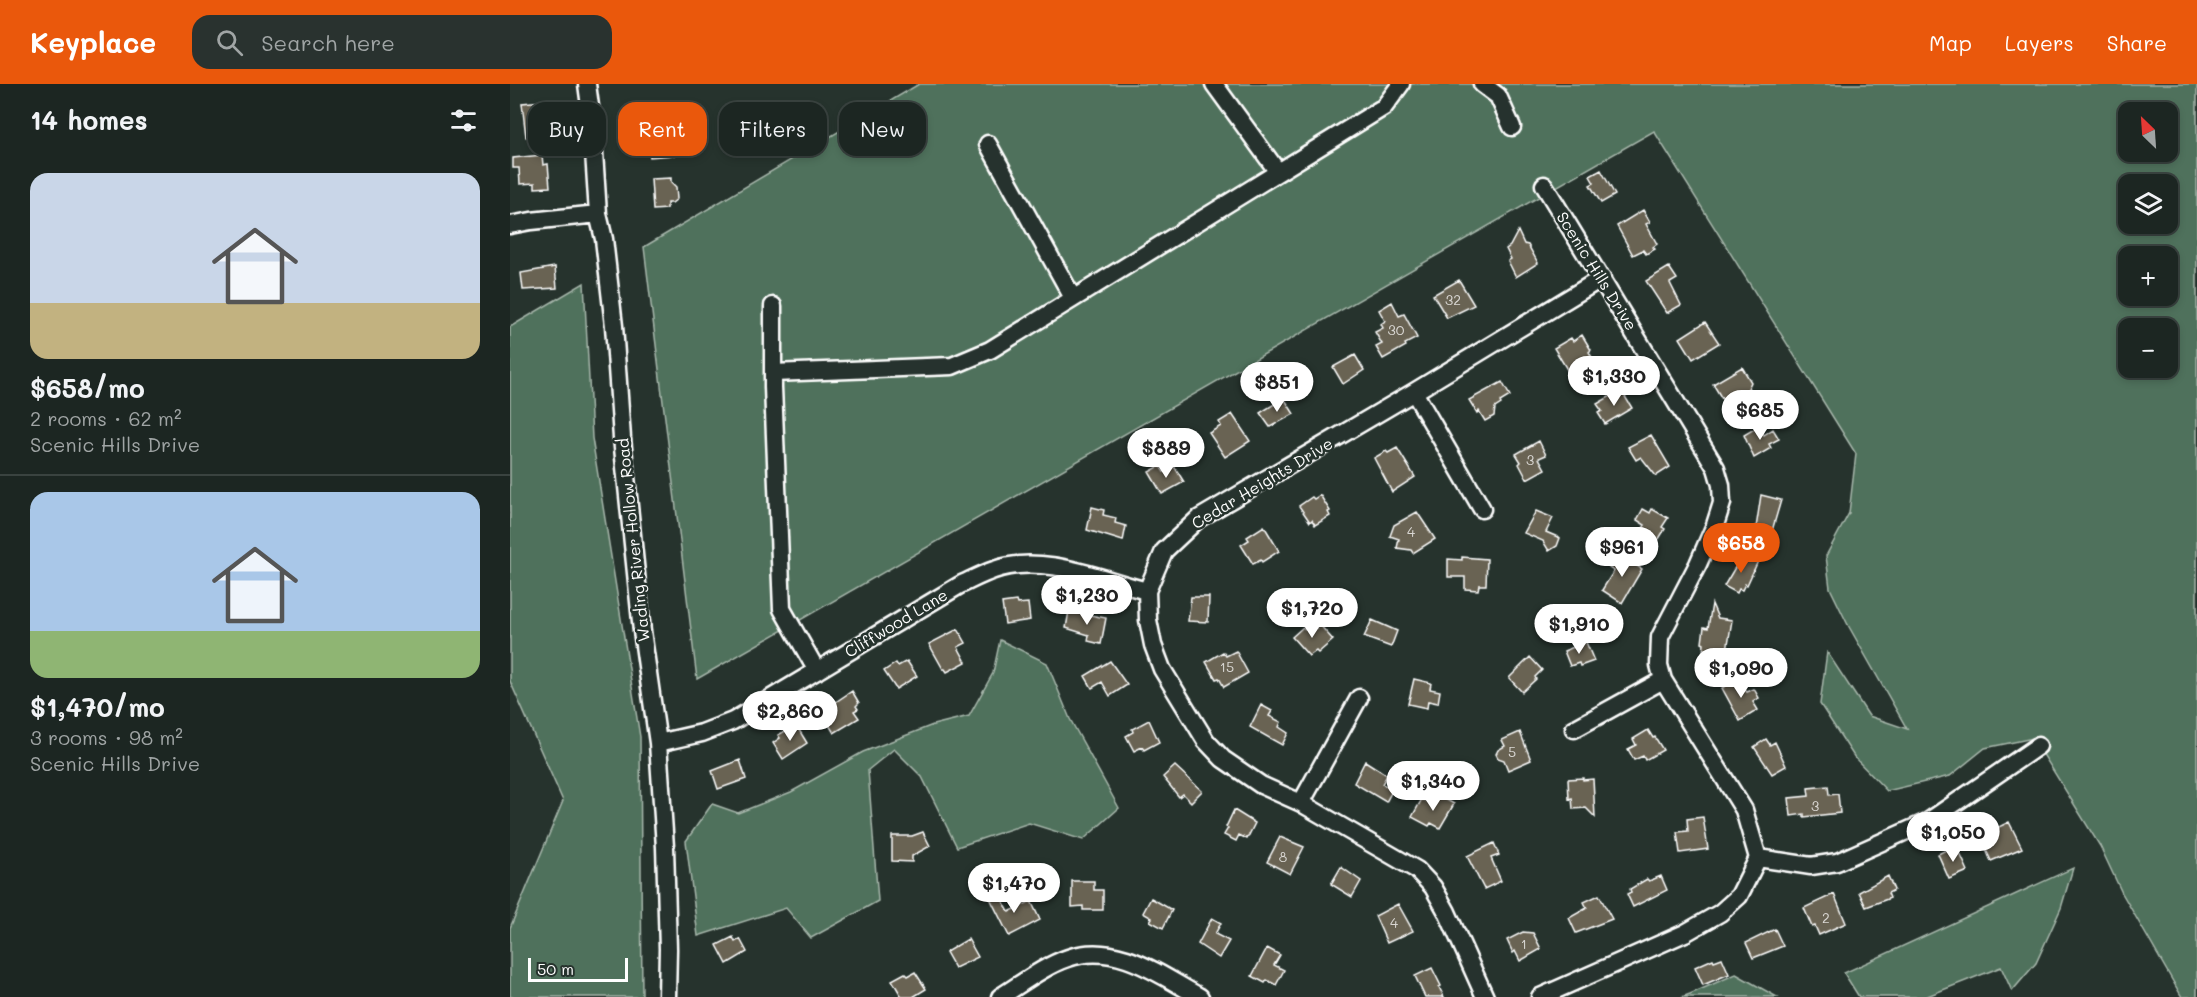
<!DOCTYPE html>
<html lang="en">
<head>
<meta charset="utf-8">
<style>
	body { margin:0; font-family:Mali,sans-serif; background:#29322f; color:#f1f3f6; height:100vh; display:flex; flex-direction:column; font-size:22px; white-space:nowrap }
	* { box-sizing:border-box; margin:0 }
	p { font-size:20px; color:#a0a5a5 }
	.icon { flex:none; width:33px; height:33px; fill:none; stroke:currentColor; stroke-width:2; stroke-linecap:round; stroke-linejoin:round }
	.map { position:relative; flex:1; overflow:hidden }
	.side { display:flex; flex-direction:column; background:#1c2622; width:510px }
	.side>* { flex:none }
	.guide { position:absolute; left:18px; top:18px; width:570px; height:54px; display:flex; gap:12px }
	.needle { width:39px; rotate:335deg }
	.tools { position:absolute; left:1608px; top:18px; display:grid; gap:12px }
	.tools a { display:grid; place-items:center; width:60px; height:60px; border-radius:12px; background:#1c2622; box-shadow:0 3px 9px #0003,0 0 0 2px #3a4340; font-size:30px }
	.scale { position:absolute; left:18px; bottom:15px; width:100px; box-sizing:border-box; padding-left:6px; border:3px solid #fff; border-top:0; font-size:16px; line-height:21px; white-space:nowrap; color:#fff; -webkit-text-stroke:4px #26332d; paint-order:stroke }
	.price { position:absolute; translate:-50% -51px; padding:0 14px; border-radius:21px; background:#fff; color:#222; font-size:20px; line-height:39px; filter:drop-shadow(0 2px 3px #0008) }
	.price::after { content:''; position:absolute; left:50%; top:36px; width:18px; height:14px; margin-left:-9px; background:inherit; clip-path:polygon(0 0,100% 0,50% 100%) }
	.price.active { background:#ea580c; color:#fff }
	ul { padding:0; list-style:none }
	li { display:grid; align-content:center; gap:12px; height:318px; padding:0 30px }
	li+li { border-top:2px solid #3a4340 }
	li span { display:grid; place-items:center; height:186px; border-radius:18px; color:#555 }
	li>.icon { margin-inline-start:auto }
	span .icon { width:108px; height:108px; fill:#fffc; stroke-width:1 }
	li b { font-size:26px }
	h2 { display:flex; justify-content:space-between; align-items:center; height:72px; padding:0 30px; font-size:26px }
	.chip { padding:0 21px; border-radius:18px; background:#1c2622; box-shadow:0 3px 9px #0003,0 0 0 2px #3a4340; font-size:21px; line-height:54px }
	.chip.active { background:#ea580c; color:#fff }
	header { display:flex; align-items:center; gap:36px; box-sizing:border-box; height:84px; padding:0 30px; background:#ea580c; color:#fff }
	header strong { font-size:28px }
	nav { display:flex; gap:33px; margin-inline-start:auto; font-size:21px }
	.search { width:420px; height:54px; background:#29322f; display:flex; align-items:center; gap:15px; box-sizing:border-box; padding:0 21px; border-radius:18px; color:#a0a5a5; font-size:22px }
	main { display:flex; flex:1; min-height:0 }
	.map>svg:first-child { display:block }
	.green { fill:#50715b; stroke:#a8b8ad; stroke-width:1.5; fill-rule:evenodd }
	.building { fill:#696352; stroke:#fff; stroke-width:1.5 }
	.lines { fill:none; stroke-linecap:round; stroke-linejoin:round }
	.minor-casing { stroke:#fff; stroke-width:21 }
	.minor { stroke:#26332d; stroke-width:16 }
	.labels { text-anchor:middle; stroke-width:5; stroke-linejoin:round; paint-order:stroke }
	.number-label { font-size:14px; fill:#dad8d4 }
	.street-label { font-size:16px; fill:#fff; stroke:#26332d }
</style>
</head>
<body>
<header>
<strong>Keyplace</strong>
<div class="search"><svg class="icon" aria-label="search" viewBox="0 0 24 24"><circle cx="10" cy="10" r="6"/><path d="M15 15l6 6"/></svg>Search here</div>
<nav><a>Map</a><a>Layers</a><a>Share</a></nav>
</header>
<main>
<section class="side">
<h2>14 homes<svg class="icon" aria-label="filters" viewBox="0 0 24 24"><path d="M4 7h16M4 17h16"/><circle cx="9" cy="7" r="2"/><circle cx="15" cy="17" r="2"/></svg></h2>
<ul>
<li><span style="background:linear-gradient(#c9d6e8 70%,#c2b280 0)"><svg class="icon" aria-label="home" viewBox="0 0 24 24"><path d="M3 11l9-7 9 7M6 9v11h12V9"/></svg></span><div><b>$658/mo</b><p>2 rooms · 62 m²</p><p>Scenic Hills Drive</p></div></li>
<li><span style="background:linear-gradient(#a9c7e8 75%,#8fb573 0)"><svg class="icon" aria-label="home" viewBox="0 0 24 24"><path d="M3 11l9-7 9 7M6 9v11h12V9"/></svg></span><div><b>$1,470/mo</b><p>3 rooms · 98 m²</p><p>Scenic Hills Drive</p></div></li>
</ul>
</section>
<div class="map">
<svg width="1687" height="913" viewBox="0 0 1687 913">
	<rect width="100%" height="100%" fill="#26332d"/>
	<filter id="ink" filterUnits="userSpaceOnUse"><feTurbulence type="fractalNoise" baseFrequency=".0167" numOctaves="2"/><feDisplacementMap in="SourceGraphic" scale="12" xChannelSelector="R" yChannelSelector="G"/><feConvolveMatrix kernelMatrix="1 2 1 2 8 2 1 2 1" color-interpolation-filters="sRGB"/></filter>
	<g filter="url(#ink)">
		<path class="green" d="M409 0H1687V913H1672L1612 809 1590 762 1523 654 1475 664 1440 692 1377 707 1345 674 1310 620 1317 568 1359 632 1397 645 1338 541 1320 504 1316 472 1339 429 1346 370 1144 47 187 595 134 163ZM1618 28H1658V68H1618ZM1618 100H1658V140H1618ZM1618 172H1658V212H1618ZM1618 244H1658V284H1618Z
			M74 199 82 354 130 653 132 913H0V844L53 717 0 597V243Z
			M490 556 537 579 560 635 609 724 573 756 519 739 447 763 412 693 384 665 358 686 368 817 301 854 276 824 188 852 176 757 202 720 228 729 281 708 353 668 423 641 459 632 483 589Z
			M1563 784 1551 824 1526 879 1502 907 1491 883 1415 913H1349L1334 889Z
			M1226 890 1267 913H1172L1180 910Z"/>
		<path class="building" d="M33 17V51L16 53 12 19Z
			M159 38 160 52 173 51 175 70 140 73 137 40Z
			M32 71 33 81 38 80 40 103 25 104V99L10 100 9 84H3V74Z
			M1091 86 1105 111 1091 119 1080 101 1084 99 1080 92Z
			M161 94V98L166 103 167 115 162 119H157V125L143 126 141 95Z
			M1133 126 1140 138 1136 140 1147 160 1143 163 1145 165 1136 170 1133 166 1123 171 1107 142Z
			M1008 147 1014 160 1018 161 1028 179 1006 193 998 177 1001 175 996 165 1000 162Z
			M45 183 47 204 13 206 11 189Z
			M1159 183 1167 195 1160 199 1171 221 1157 229 1136 197Z
			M949 196 964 221 937 234 923 211Z
			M882 218 889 232 894 230 907 254 895 260 896 262 873 275 866 263 872 260 865 248 873 244 871 240 875 237 869 226Z
			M1195 238 1209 259 1183 275 1170 254Z
			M1072 251 1081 266 1079 268 1084 277 1061 292 1044 264 1061 254 1063 257Z
			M845 271 854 286 833 300 823 283Z
			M1232 283 1241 298 1236 309 1240 316 1220 328 1203 300Z
			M992 298 1000 312 990 318 991 320 985 324 984 332 975 337 969 327 967 329 959 316Z
			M1111 306 1122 324 1095 340 1088 329 1092 327 1087 320Z
			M774 314 784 330 760 343 750 329Z
			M722 330 740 357 715 373 699 349 711 342 709 338Z
			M1249 342 1254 351 1263 345 1269 355 1259 360 1261 364 1244 374 1234 351Z
			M1141 351 1160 383 1146 392 1131 373 1126 376 1118 363Z
			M1029 357 1036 371 1029 374 1035 385 1017 395 1009 380 1011 378 1006 370Z
			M887 364 905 393 882 408 864 374 876 367 878 369Z
			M650 382 654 388 664 382 674 398 652 410 639 388Z
			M810 411 820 427 818 428 820 432 805 441 802 436 800 438 789 422 802 413 804 415Z
			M1251 411 1271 416 1262 447 1246 444Z
			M582 423 594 426 593 431 606 434 605 439 616 442 613 457 577 446Z
			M1133 425 1140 429 1142 425 1158 434 1152 443 1155 445 1147 458 1131 448 1135 441 1127 436Z
			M1026 427 1043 434 1036 448 1050 454 1047 462 1039 467 1033 457 1014 449Z
			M907 428 925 455 903 469 901 466 887 464 889 455 880 452 884 441Z
			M754 442 769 467 752 478 751 476 743 480 731 461 739 456 737 453Z
			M1108 470 1132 485 1112 519 1092 506 1104 487 1099 484Z
			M1233 470 1248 477 1237 501 1235 500 1232 506 1229 505 1227 509 1214 502Z
			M952 473 977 475 976 501H969L968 506 955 505V493H938V475L952 476Z
			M681 513H699L698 538 678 537Z
			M506 517 507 520 518 519 520 536 495 540 492 519Z
			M1202 520 1208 534 1222 536 1217 566 1211 565 1209 572 1193 569 1194 560 1192 559 1194 543 1198 544Z
			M559 527 596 534 591 560 578 557 579 551 556 544Z
			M862 536 887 547 881 563 854 553Z
			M810 541 823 556 808 569 806 567 799 572 782 553 793 543 795 545 800 542 804 546Z
			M448 545 456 559 448 563 456 578 437 588 435 585H433L419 560Z
			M1076 558 1084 577 1070 582 1069 579 1060 582 1054 567Z
			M726 567 738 589 714 603 709 594 706 595 696 578 713 568 716 572Z
			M1020 573 1032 586 1025 593 1026 595 1012 608 999 594Z
			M397 577 407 592 386 605 374 587 386 579 388 582Z
			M600 577 617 601 600 612 592 598 582 604 575 592Z
			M904 595 921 599 920 605 930 607 928 619 918 617 917 624 898 620Z
			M1226 595 1237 608 1244 605 1249 614 1243 618 1248 626 1230 637 1212 604Z
			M342 607 349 619 346 622 348 625 344 627 349 634 324 649 311 628Z
			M751 621 762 627 759 632 771 638 769 643 778 649 772 661 740 643Z
			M639 636 649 658 634 666 632 663 624 667 616 652 623 648 622 645Z
			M286 641 297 659 273 675 263 659 270 654 268 651Z
			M1138 646 1143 654 1145 653 1153 666 1135 676 1133 672 1124 676 1118 665 1126 661 1123 655Z
			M1010 648 1021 676 998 686 994 676 988 674 986 670 988 666 995 662 992 656Z
			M1256 655 1260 661 1265 658 1276 682 1262 690 1244 663Z
			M230 676 236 695 208 705 202 687Z
			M855 677 877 691 872 700 883 705 876 718 844 699Z
			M665 682 692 707 681 718 673 710 669 713 653 693Z
			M1073 694V696L1083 695 1085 733 1076 724 1063 725 1062 714 1059 715 1058 695Z
			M1318 702 1319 711 1328 710 1330 729 1294 733V730L1281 732 1279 714 1299 712 1298 704Z
			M928 711 944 720 930 744 921 739 919 742 902 733 912 715 923 721Z
			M724 726 745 739 737 755 729 751 726 757 714 751 718 744 716 743Z
			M1193 733 1198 765 1170 769 1167 748 1178 747 1177 735Z
			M1499 738 1512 764 1481 777 1470 752Z
			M413 748 420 762 402 772V778L382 777V752H402Z
			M770 753 794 763 780 790 757 778Z
			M984 759 989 771 981 774 991 797 974 805 957 772Z
			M1438 765 1440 769 1448 765 1458 787 1439 795 1428 770Z
			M831 783 851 797 842 813 821 800Z
			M1151 792 1157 806 1123 823 1117 810 1121 808 1120 805 1137 795 1139 797Z
			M1378 792 1384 806 1378 809 1380 814 1356 823 1349 808Z
			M562 797H584V806H593V826H573V822L562 823Z
			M486 803 499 828 521 817 530 836 499 852 477 808Z
			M1324 810 1336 839 1309 851 1305 842 1302 843 1294 824Z
			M1089 811 1102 835 1066 849 1059 834 1077 824 1074 818Z
			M641 814 662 826 653 844 640 837 642 834 633 829Z
			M888 820 903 847 877 859 865 832Z
			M702 834 711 839 705 850 719 857 709 874 688 860Z
			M1265 845 1273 862 1243 874 1236 859Z
			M1013 848 1023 849 1031 865 1010 877 1005 867 1003 869 997 856Z
			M223 853 225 858 230 855 237 868 217 880 207 861Z
			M458 855 468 873 445 884 436 868Z
			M757 864 770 871 764 881 774 886 766 901 757 896 755 899 742 892Z
			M1212 874 1219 890 1193 901 1185 883 1203 875 1204 877Z
			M922 884 931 902 929 903 934 913H915L905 892Z
			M405 888 416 905 403 913H392L382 896 395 889 398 892Z"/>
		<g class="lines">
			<defs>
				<path id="minor" d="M77 0 82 37 88 130 94 155 104 242 112 354 132 547 148 659 155 763 158 865 157 913
					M704 0 768 88
					M972 0 988 12 1002 43
					M478 60 563 214
					M0 141 21 137 88 130
					M263 222V303L272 525 307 587
					M263 289 442 282 480 266 874 23 891 0
					M904 308 972 425
					M1064 645 1153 596
					M148 659 192 649 223 637 450 501C461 496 472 490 484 486 532 469 590 495 637 507
					M791 719 849 614
					M1248 774 1301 782 1327 778 1419 737 1528 662
					M490 913C511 900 534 882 558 874 606 857 650 891 690 913
					M975 913 937 828 923 803 907 786 791 719 751 701 713 675 696 657 652 585 643 561 638 536 637 507 654 467 688 435 904 308 1092 194
					M1030 913 1175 849 1210 829 1229 812 1248 774 1234 726 1153 596 1149 581 1150 553 1188 480 1205 441 1212 419 1211 401 1206 384 1034 101"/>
			</defs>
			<use href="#minor" class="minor-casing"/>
			<use href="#minor" class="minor"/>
		</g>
	</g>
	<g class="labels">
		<g class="number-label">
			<text x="943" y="221">32</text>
			<text x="886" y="251">30</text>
			<text x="1020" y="381">3</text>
			<text x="901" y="453">4</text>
			<text x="717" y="588">15</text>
			<text x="1002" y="673">5</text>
			<text x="1305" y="727">3</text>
			<text x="773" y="778">8</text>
			<text x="1316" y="839">2</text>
			<text x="884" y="844">4</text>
			<text x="1014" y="865">1</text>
		</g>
		<g class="street-label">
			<text transform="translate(1087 187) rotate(58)" y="6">Scenic Hills Drive</text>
			<text transform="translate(752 399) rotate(-31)" y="6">Cedar Heights Drive</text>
			<text transform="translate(123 456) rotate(-96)" y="6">Wading River Hollow Road</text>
			<text transform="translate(386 539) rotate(-31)" y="6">Cliffwood Lane</text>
		</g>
	</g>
</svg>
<div class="tools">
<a><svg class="needle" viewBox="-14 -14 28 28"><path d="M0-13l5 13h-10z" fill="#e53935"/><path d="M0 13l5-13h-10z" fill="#a0a5a5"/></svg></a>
<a><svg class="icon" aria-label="layers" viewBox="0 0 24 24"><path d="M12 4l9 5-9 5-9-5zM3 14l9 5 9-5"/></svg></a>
<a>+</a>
<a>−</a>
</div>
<div class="scale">50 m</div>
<b class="price" style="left:1104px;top:323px">$1,330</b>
<b class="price" style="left:767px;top:329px">$851</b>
<b class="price" style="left:1250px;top:357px">$685</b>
<b class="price" style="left:656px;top:395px">$889</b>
<b class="price active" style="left:1231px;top:490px">$658</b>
<b class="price" style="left:1112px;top:494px">$961</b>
<b class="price" style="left:577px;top:542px">$1,230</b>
<b class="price" style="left:802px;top:555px">$1,720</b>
<b class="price" style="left:1069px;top:571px">$1,910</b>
<b class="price" style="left:1231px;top:615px">$1,090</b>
<b class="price" style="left:280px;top:658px">$2,860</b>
<b class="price" style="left:923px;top:728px">$1,340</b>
<b class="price" style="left:1443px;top:779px">$1,050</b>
<b class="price" style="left:504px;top:830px">$1,470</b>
<div class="guide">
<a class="chip">Buy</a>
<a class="chip active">Rent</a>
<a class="chip">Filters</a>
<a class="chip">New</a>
</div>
</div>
</main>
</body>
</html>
